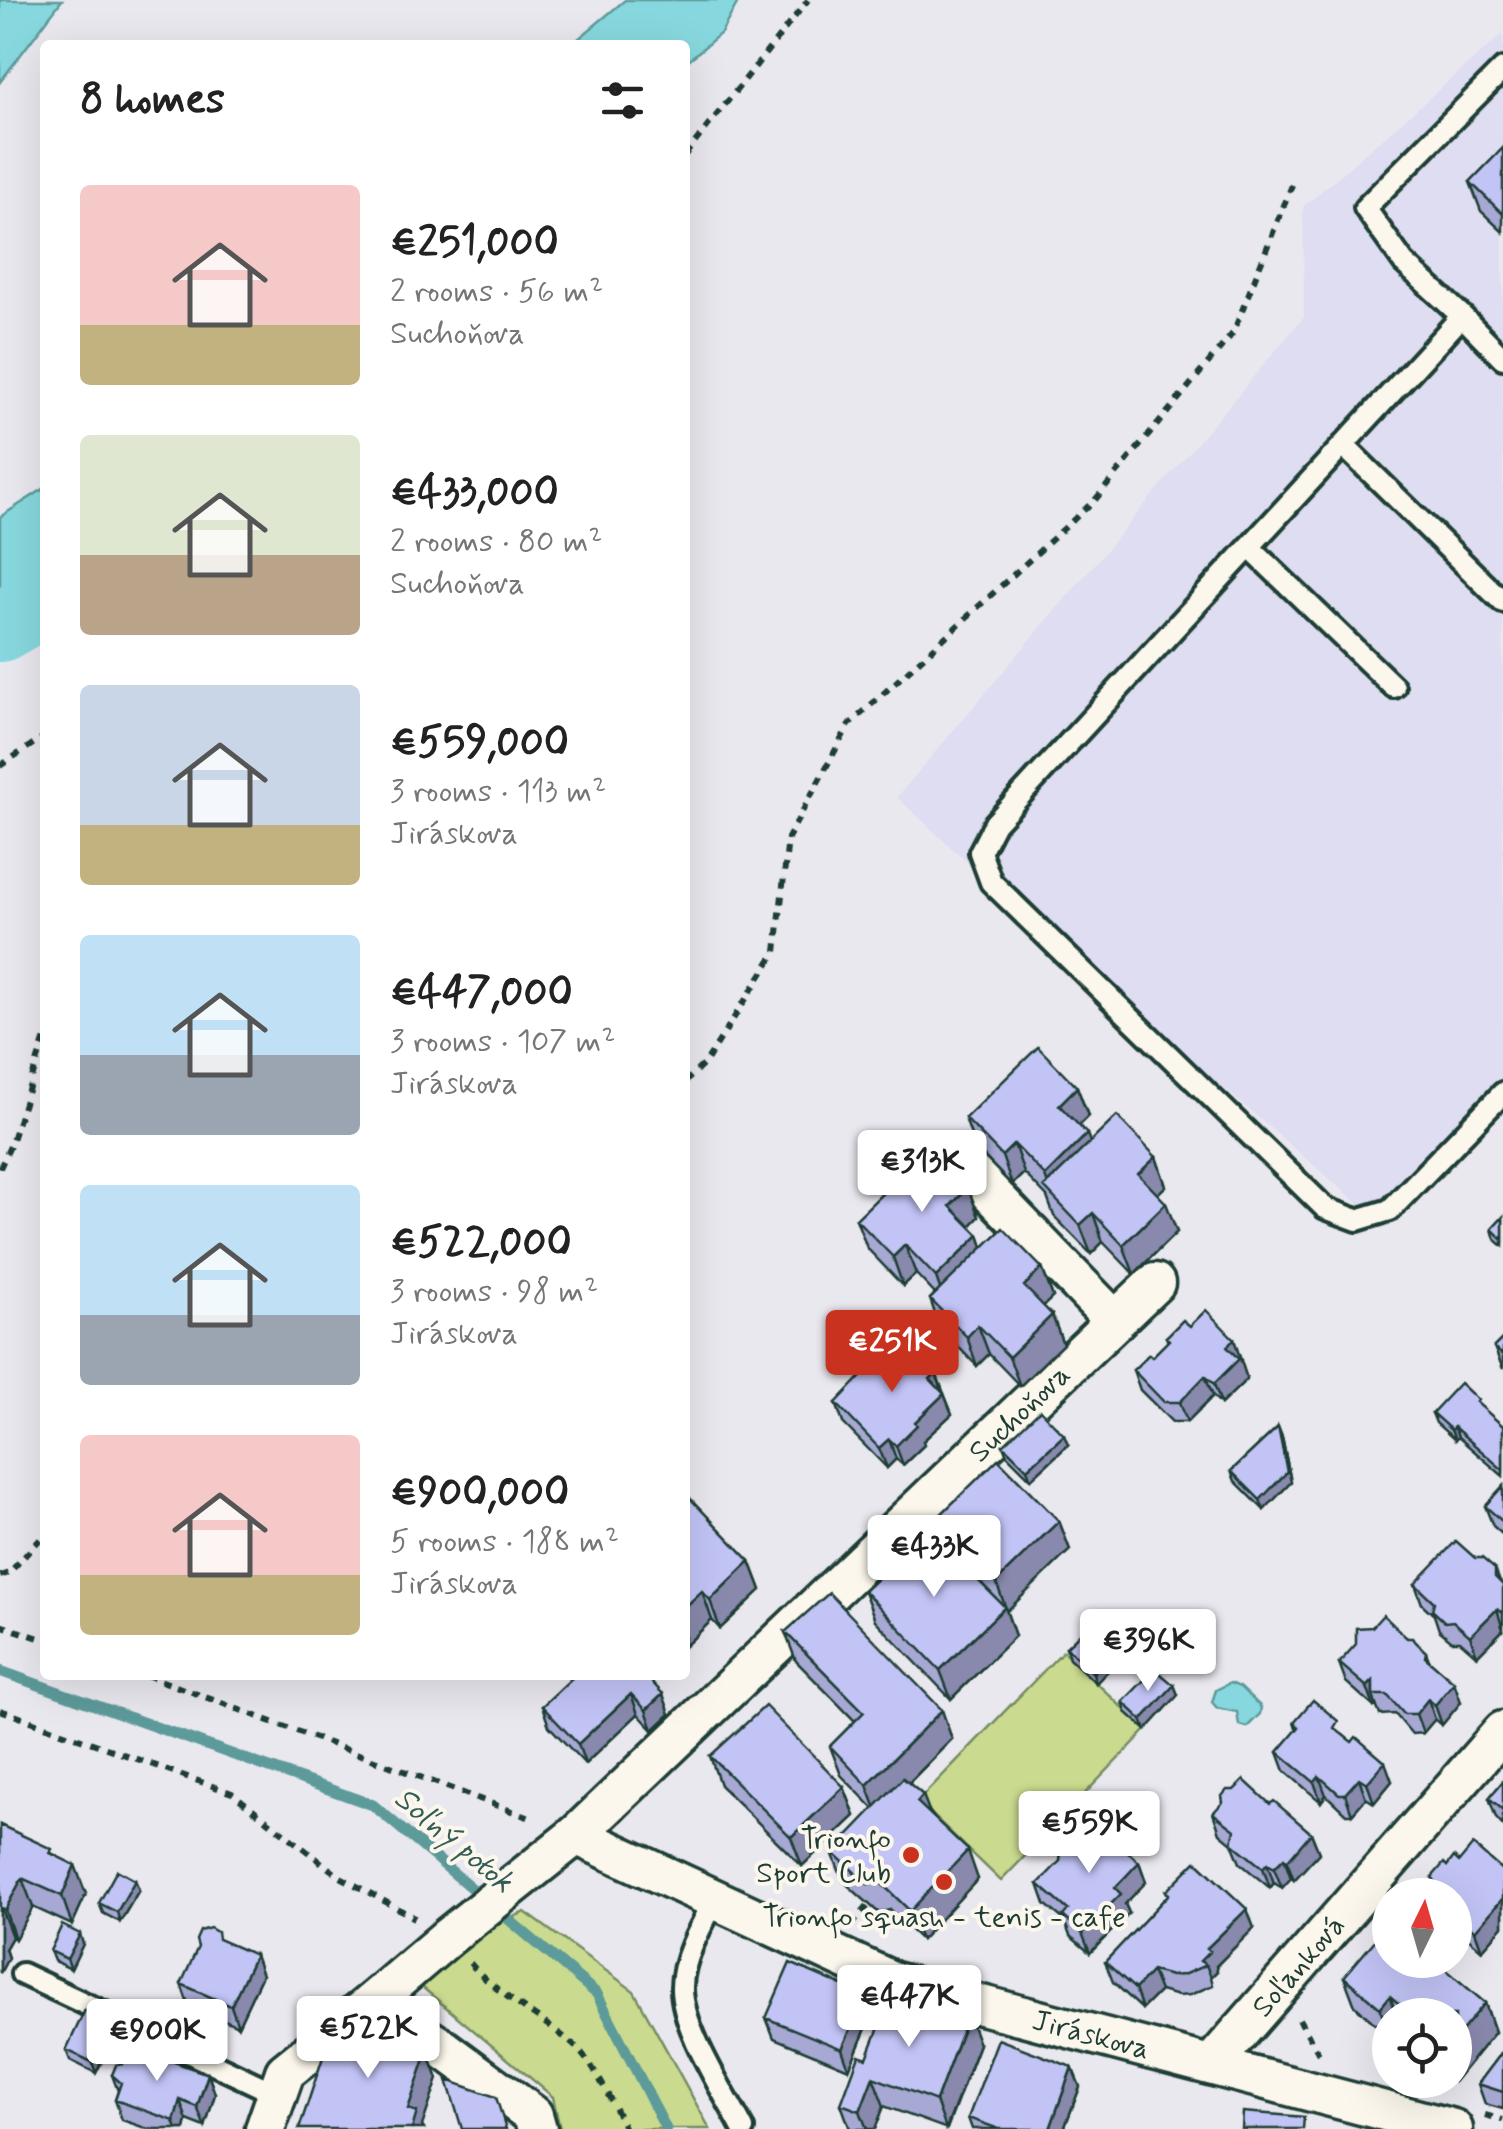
<!DOCTYPE html>
<html lang="en">
<head>
<meta charset="utf-8">
<style>
	body { margin:0; font-family:Mynerve,sans-serif; background:#f2f2f2; color:#222; height:100vh; display:flex; flex-direction:column; font-size:38px; white-space:nowrap }
	* { box-sizing:border-box; margin:0 }
	p { font-size:32px; color:#767676 }
	.icon { flex:none; width:55px; height:55px; fill:none; stroke:currentColor; stroke-width:2; stroke-linecap:round; stroke-linejoin:round }
	.map { position:relative; flex:1; overflow:hidden }
	.drawer { position:absolute; left:40px; top:40px; width:650px; height:1640px; display:flex; flex-direction:column; background:#fff; border-radius:10px; box-shadow:0 10px 40px #0002 }
	.drawer>* { flex:none }
	.needle { width:65px; rotate:5deg }
	.controls { position:absolute; left:1372px; top:1878px; display:grid; gap:20px }
	.controls a { display:grid; place-items:center; width:100px; height:100px; border-radius:50%; background:#fff; box-shadow:0 10px 40px #0002; font-size:50px }
	.price { position:absolute; translate:-50% -85px; padding:0 22px; border-radius:10px; background:#fff; color:#222; font-size:32px; line-height:65px; filter:drop-shadow(0 2px 5px #0008) }
	.price::after { content:''; position:absolute; left:50%; top:60px; width:30px; height:22px; margin-left:-15px; background:inherit; clip-path:polygon(0 0,100% 0,50% 100%) }
	.price.on { background:#c8321e; color:#fff }
	ul { padding:0; list-style:none }
	li { display:flex; align-items:center; gap:30px; height:250px; padding:0 40px }
	li span { display:grid; place-items:center; flex:none; width:280px; height:200px; border-radius:10px; color:#555 }
	li>.icon { margin-inline-start:auto }
	span .icon { width:120px; height:120px; fill:#fffc; stroke-width:1 }
	li b { font-size:42px }
	h2 { display:flex; justify-content:space-between; align-items:center; height:120px; padding:0 40px; font-size:42px }
	.map>svg:first-child { display:block }
	.built { fill:#deddf1 }
	.green { fill:#cadb8f; stroke:#748c62; stroke-width:2.5 }
	.water { fill:#87d8de; stroke:#5d9a9a; stroke-width:2.5 }
	.lines { fill:none; stroke-linecap:round; stroke-linejoin:round }
	.stream { stroke:#5d9a9a; stroke-width:11 }
	.river { stroke:#87d8de; stroke-width:70 }
	.lane-casing { stroke:#1f3d34; stroke-width:28 }
	.street-casing { stroke:#1f3d34; stroke-width:45 }
	.path { stroke:#1f3d34; stroke-width:6; stroke-dasharray:8 8; stroke-linecap:butt }
	.lane { stroke:#fbf7ec; stroke-width:20 }
	.street { stroke:#fbf7ec; stroke-width:38 }
	.wall { fill:#a7a9d4; stroke:#1f3d34; stroke-width:2.5 }
	.shaded-wall { fill:#8889ac; stroke:#1f3d34; stroke-width:2.5 }
	.building { fill:#c2c4f6; stroke:#1f3d34; stroke-width:2.5 }
	.poi-dot { fill:#c8321e; stroke:#fbf7ec; stroke-width:4 }
	.labels { text-anchor:middle; stroke-width:8; stroke-linejoin:round; paint-order:stroke }
	.street-label { font-size:30px; fill:#1f3d34; stroke:#fbf7ec }
	.poi-label { font-size:30px; fill:#1f3d34; stroke:#fbf7ec; text-anchor:end }
	.water-label { font-size:32px; font-style:italic; fill:#345c56; stroke:#fbf7ec }
</style>
</head>
<body>
<div class="map">
<svg width="1503" height="2129" viewBox="0 0 1503 2129">
	<rect width="100%" height="100%" fill="#eae8ef"/>
	<filter id="ink" filterUnits="userSpaceOnUse"><feTurbulence type="fractalNoise" baseFrequency=".01" numOctaves="2"/><feDisplacementMap in="SourceGraphic" scale="20" xChannelSelector="R" yChannelSelector="G"/><feConvolveMatrix kernelMatrix="1 2 1 2 8 2 1 2 1" color-interpolation-filters="sRGB"/></filter>
	<g filter="url(#ink)">
		<path class="built" d="M1503 34V1107L1386 1227 1043 933 897 797 1304 317 1303 207Z"/>
		<path class="green" d="M1063 1651 1146 1730 1001 1881 918 1801Z
			M525 1912 634 1991 710 2129H560L553 2097 397 1966Z"/>
		<path class="water" d="M0 0H62L0 82Z
			M625 0H739L721 33 685 63V45H571Z
			M45 488V593L0 620V517Z
			M1230 1683 1240 1687 1261 1707 1260 1714 1247 1727 1239 1725 1237 1712 1217 1708 1212 1702 1216 1690Z"/>
		<g class="lines">
			<path class="stream" d="M0 1671 373 1805 597 1994 666 2129"/>
			<path class="river" d="M0 627 21 615 45 596"/>
			<defs>
				<path id="lane" d="M1462 316 1404 263 1365 208 1503 69
					M1503 358 1462 316 995 823 980 852 991 882 1325 1208 1357 1220 1390 1210 1503 1093
					M1343 445 1503 602
					M1249 547 1394 687
					M715 1900C702 1924 682 1959 682 1987 681 2027 724 2092 743 2129
					M22 1974 277 2094"/>
				<g id="street">
					<path d="M958 1159 1115 1321"/>
					<path id="s1" d="M576 1835 1155 1283"/>
					<path d="M372 2002 445 2050 533 2115 537 2129"/>
					<path id="s2" d="M1211 2065 1503 1731"/>
					<path id="s3" d="M265 2129 285 2072 372 2002 448 1937 576 1835 894 1982 1453 2129"/>
				</g>
			</defs>
			<use href="#lane" class="lane-casing"/>
			<use href="#street" class="street-casing"/>
			<path class="path" d="M685 155 808 0
				M0 766 45 736
				M685 1082 705 1063 776 952 788 838 849 725 1095 500 1233 333 1294 180
				M0 1168 10 1146 45 1038
				M0 1576 9 1573 45 1534
				M0 1625 45 1640
				M146 1675 533 1819
				M0 1710 232 1793 339 1876 415 1918
				M852 1925 868 1906
				M470 1963C498 1996 538 2015 570 2042 596 2064 610 2100 625 2129
				M1299 2019 1320 2056
				M1485 2115 1503 2120"/>
			<use href="#lane" class="lane"/>
			<use href="#street" class="street"/>
		</g>
		<path class="wall" d="M1503 148V232L1481 211 1470 182Z
			M1077 1087 1088 1116 1079 1125 1090 1142 1156 1157 1166 1186 1157 1194 1177 1232 1134 1274 1103 1242 1091 1254 1054 1216 1047 1197 1024 1173 1012 1185 975 1147 965 1118Z
			M968 1188 979 1217 970 1226 979 1235 983 1248 1042 1268 1053 1297 1043 1306 1052 1315 1063 1344 1020 1386 989 1354 977 1366 940 1328 930 1299 935 1294 916 1274 903 1286 867 1248 856 1219Z
			M1503 1217V1246L1495 1239 1492 1229Z
			M1190 1326 1241 1359 1240 1360 1247 1379 1221 1404 1213 1396 1187 1422H1172L1140 1390 1133 1370 1152 1357 1168 1342 1166 1337Z
			M1503 1338V1369L1494 1347Z
			M936 1373 952 1414 923 1441 924 1445 903 1465 896 1459 887 1468 843 1423 836 1403Z
			M1481 1407 1503 1426V1476L1458 1437 1455 1440 1436 1423 1432 1413Z
			M1278 1427 1282 1437 1291 1482 1264 1510 1235 1481 1231 1471Z
			M1003 1445H1068L1031 1479 1007 1455Z
			M1503 1486V1535L1493 1526 1485 1506Z
			M685 1493 750 1561 761 1590 720 1629 712 1620 685 1646Z
			M935 1520 1059 1521 1070 1550 1006 1610 1015 1636 951 1699 875 1620 864 1591 945 1547Z
			M1475 1558 1495 1569 1500 1582 1503 1585V1630L1477 1656 1460 1641H1452L1439 1630 1434 1615 1422 1604 1415 1584Z
			M785 1632 952 1739 909 1783 978 1879 921 1940 890 1910 879 1913 843 1881 832 1852 874 1809 841 1775 830 1746 855 1721 796 1661Z
			M1407 1638 1426 1652 1429 1660 1461 1702 1442 1725 1435 1719 1423 1733 1412 1734 1395 1714 1380 1715 1376 1705 1374 1707 1346 1682 1339 1663Z
			M1124 1641 1127 1651 1096 1683 1069 1658 1066 1647Z
			M645 1675 670 1714 653 1730 638 1714 585 1764 549 1726 542 1706Z
			M1174 1685 1178 1695 1146 1730 1126 1712 1123 1702Z
			M1294 1722 1343 1735 1392 1781 1374 1803 1366 1798 1352 1814H1346L1326 1795 1321 1802 1285 1771 1278 1752 1297 1730Z
			M710 1756 844 1787 855 1816 802 1866 720 1785Z
			M1503 1781V1826L1496 1818 1489 1798Z
			M1270 1804 1311 1833 1319 1853 1294 1880 1291 1878 1282 1888 1274 1883 1270 1888 1240 1863 1232 1843 1220 1833 1213 1813Z
			M0 1825 55 1855 86 1894 72 1925 33 1907 15 1939 12 1937 5 1949 8 1958 0 1973Z
			M1139 1862 1146 1882 1125 1904 1129 1913 1090 1953 1070 1936 1064 1920 1045 1904 1038 1884Z
			M1459 1862 1503 1871V1926L1482 1950 1459 1930 1455 1935V1895L1434 1882 1432 1877 1447 1866Z
			M135 1880 139 1890 120 1922 103 1913 99 1903Z
			M1166 1891 1254 1928 1216 1966 1217 1971 1211 1977 1213 1985 1190 1995 1178 1996 1160 1991 1142 2009 1113 1982 1105 1962 1168 1895Z
			M220 1940 262 1975 238 2026 188 2004 181 1984Z
			M83 1944 71 1969 54 1961 50 1951Z
			M1390 1949 1485 2003 1495 2032 1455 2081 1451 2080H1455V2015H1390V2037L1355 2006 1344 1977Z
			M865 1995 872 2014 849 2069 774 2038 766 2018Z
			M113 2023 116 2033 96 2073 70 2060 66 2050Z
			M979 2044 947 2129 884 2106 875 2129H850L841 2104 867 2058Z
			M1503 2051V2109L1485 2104 1478 2084Z
			M1072 2067 1080 2087 1064 2129H972L968 2118Z
			M208 2074 215 2094 205 2127 187 2120 185 2129H148L122 2120 115 2100 118 2091 112 2075Z"/>
		<path class="shaded-wall" d="M1077 1087 1088 1116 1070 1134 1059 1105Z
			M1087 1134 1098 1163 1052 1195 1045 1176Z
			M1014 1144 1024 1173 1012 1185 1002 1156Z
			M1156 1157 1166 1186 1148 1203 1138 1174Z
			M968 1188 979 1217 961 1235 950 1206Z
			M1166 1203 1177 1232 1134 1274 1123 1245Z
			M1093 1213 1103 1242 1091 1254 1080 1225Z
			M979 1235 989 1264 946 1306 936 1277Z
			M905 1245 916 1274 903 1286 893 1257Z
			M1042 1268 1053 1297 1034 1315 1024 1286Z
			M1052 1315 1063 1344 1020 1386 1009 1357Z
			M978 1325 989 1354 977 1366 967 1337Z
			M1234 1339 1247 1379 1221 1404 1214 1384 1227 1347Z
			M936 1373 943 1393 930 1379Z
			M1205 1376 1213 1396 1187 1422 1180 1402Z
			M944 1394 952 1414 923 1441 924 1445 903 1465 896 1446 915 1422Z
			M1278 1427 1282 1437 1291 1482 1264 1510 1260 1500Z
			M1454 1427 1458 1437 1455 1440 1451 1430Z
			M1064 1435 1068 1445 1031 1479 1027 1469Z
			M889 1439 896 1459 887 1468 879 1448Z
			M1059 1521 1070 1550 1007 1611 996 1582Z
			M750 1561 761 1590 720 1629 710 1600Z
			M702 1591 712 1620 685 1646V1607Z
			M1005 1607 1015 1636 951 1699 940 1670Z
			M1497 1609 1503 1630 1477 1656 1470 1636Z
			M1124 1641 1127 1651 1096 1683 1093 1673Z
			M1373 1681V1695L1376 1705 1374 1707 1367 1687Z
			M1454 1682 1461 1702 1442 1725 1435 1705Z
			M1174 1685 1178 1695 1146 1730 1142 1720Z
			M631 1694 638 1714 585 1764 578 1744Z
			M663 1694 670 1714 653 1730 646 1710Z
			M1428 1699 1435 1719 1423 1733 1416 1714Z
			M942 1710 952 1739 878 1814 867 1785Z
			M1385 1762 1392 1781 1374 1803 1367 1783Z
			M1319 1776 1326 1795 1321 1802 1314 1782Z
			M1359 1778 1366 1798 1352 1814 1345 1794Z
			M844 1787 855 1816 802 1866 791 1837Z
			M923 1795 934 1824 917 1802Z
			M1311 1833 1319 1853 1294 1880 1287 1861Z
			M968 1850 978 1879 921 1940 910 1911Z
			M1284 1858 1291 1878 1282 1888 1274 1868Z
			M1139 1862 1146 1882 1125 1904 1129 1913 1090 1953 1082 1933 1115 1888Z
			M1267 1863 1274 1883 1270 1888 1263 1868Z
			M75 1865 86 1894 72 1925 62 1896Z
			M22 1878 33 1907 15 1939 5 1910Z
			M135 1880 139 1890 120 1922 117 1912Z
			M1503 1898V1926L1482 1950 1475 1931Z
			M1 1908 12 1937 5 1949 8 1958 0 1973V1910Z
			M1247 1909 1254 1928 1216 1966 1217 1971 1211 1977 1206 1965 1200 1961 1206 1949Z
			M1455 1919 1459 1930 1455 1935Z
			M80 1934 83 1944 71 1969 67 1959Z
			M255 1955 262 1975 238 2026 231 2006Z
			M1152 1971 1160 1991 1142 2009 1135 1989Z
			M865 1995 872 2014 849 2069 842 2049Z
			M1390 1996 1397 2015H1390V2036L1380 2008Z
			M1485 2003 1495 2032 1455 2081V2039Z
			M968 2015 979 2044 946 2129 936 2101Z
			M113 2023 116 2033 96 2073 92 2062Z
			M420 2029 438 2079 422 2126 424 2129H412L408 2109 414 2046Z
			M1072 2067 1080 2087 1064 2129H1050Z
			M208 2074 215 2094 205 2127 197 2107Z
			M873 2077 884 2106 875 2129H867L860 2111Z
			M180 2100 187 2120 185 2129H177L174 2121Z"/>
		<path class="building" d="M1503 148V214L1470 182Z
			M1038 1047 1077 1087 1059 1105 1087 1134 1045 1176 1014 1144 1002 1156 965 1118Z
			M1117 1116 1156 1157 1138 1174 1166 1203 1123 1245 1093 1213 1080 1225 1044 1187Z
			M929 1148 968 1188 950 1206 979 1235 936 1277 905 1245 893 1257 856 1219Z
			M1503 1217V1240L1492 1229Z
			M1003 1228 1042 1268 1024 1286 1052 1315 1009 1357 978 1325 967 1337 930 1299Z
			M1206 1310 1234 1339 1227 1347 1239 1359 1214 1384 1205 1376 1180 1402H1164L1133 1370 1149 1354 1152 1357 1169 1340 1166 1337 1183 1320 1190 1326Z
			M900 1336 936 1373 930 1379 944 1394 915 1422 917 1425 896 1446 889 1439 879 1448 836 1403Z
			M1503 1338V1352L1501 1354 1494 1347Z
			M1460 1383 1478 1400 1476 1402 1503 1426V1470L1454 1427 1451 1430 1432 1413Z
			M1040 1410 1064 1435 1027 1469 1003 1445Z
			M1278 1427 1287 1472 1260 1500 1231 1471Z
			M998 1459 1059 1521 996 1582 935 1520Z
			M1503 1486V1522L1485 1506Z
			M685 1493 750 1561 710 1600 702 1591 685 1607Z
			M928 1530 1005 1607 940 1670 864 1591Z
			M1456 1541 1475 1558H1482L1495 1569V1577L1503 1585V1613L1497 1609 1470 1636 1453 1621 1445 1622 1432 1610 1434 1602 1415 1584Z
			M829 1593 942 1710 867 1785 830 1746 864 1712 785 1632Z
			M1383 1615 1407 1638H1412L1426 1652 1425 1657 1454 1682 1435 1705 1428 1699 1416 1714H1404L1387 1695H1373V1681L1367 1687 1339 1663 1356 1644V1628L1372 1627Z
			M1098 1616 1124 1641 1093 1673 1066 1647Z
			M1155 1669 1174 1685 1142 1720 1123 1702Z
			M575 1675H645L663 1694 646 1710 631 1694 578 1744 542 1706Z
			M1313 1700 1338 1721 1334 1728 1352 1742 1356 1737 1385 1762 1367 1783 1359 1778 1345 1794H1339L1319 1776 1314 1782 1278 1752 1299 1727 1294 1722Z
			M765 1706 844 1787 791 1837 710 1756Z
			M903 1778 923 1795 917 1802 968 1850 910 1911 879 1881 868 1884 832 1852Z
			M1244 1780 1270 1804 1274 1801 1311 1833 1287 1861 1284 1858 1274 1868 1267 1863 1263 1868 1232 1843 1235 1830 1213 1813 1223 1802 1222 1796 1227 1790H1234Z
			M1503 1781V1810L1489 1798Z
			M1096 1823 1139 1862 1115 1888 1121 1894 1082 1933 1063 1916 1068 1910 1038 1884 1060 1861 1061 1850 1075 1839 1083 1837Z
			M0 1825 52 1849 50 1853 75 1865 62 1896 22 1878 5 1910 1 1908 0 1910Z
			M1473 1845 1503 1871V1898L1475 1931 1455 1913V1895H1423L1435 1881 1432 1877 1444 1863 1447 1866 1454 1857 1459 1862Z
			M1196 1861 1247 1909 1206 1949 1210 1951 1200 1961 1206 1965 1183 1975 1171 1976 1152 1971 1135 1989 1105 1962 1169 1894 1166 1891Z
			M117 1870 135 1880 117 1912 99 1903Z
			M62 1925 80 1934 67 1959 50 1951Z
			M210 1928 217 1932 218 1939 255 1955 231 2006 181 1984 198 1947 196 1940 200 1931Z
			M1377 1938 1390 1949V1960H1435L1485 2003 1455 2039V2015H1412L1390 1996 1380 2008 1344 1977Z
			M790 1963 865 1995 842 2049 766 2018Z
			M893 1992 929 2005 930 2001 968 2015 936 2101 873 2077 860 2111 841 2104 859 2055 867 2058Z
			M85 2010 113 2023 92 2062 66 2050Z
			M374 2013 420 2029 414 2046 428 2050 408 2109 417 2112 412 2129H299L328 2042 360 2052Z
			M998 2039 1072 2067 1050 2129H999L968 2118Z
			M129 2046 208 2074 197 2107 180 2100 174 2121 115 2100 121 2083 112 2075 116 2065 123 2064Z
			M1503 2051V2092L1478 2084Z
			M447 2080 496 2097 506 2129H462Z
			M1243 2112 1304 2117 1303 2129H1242Z"/>
	</g>
	<g class="poi-dot">
		<circle cx="911" cy="1855" r="10"/>
		<circle cx="944" cy="1882" r="10"/>
	</g>
	<g class="labels">
		<g class="street-label">
			<text dy="10" stroke="none"><textPath href="#s1" startOffset="612">Suchoňova</textPath></text>
			<text dy="10" stroke="none"><textPath href="#s2" startOffset="132">Soľanková</textPath></text>
			<text dy="10" stroke="none"><textPath href="#s3" startOffset="990">Jiráskova</textPath></text>
		</g>
		<g class="poi-label">
			<text x="891" y="1848">Trionfo<tspan x="891" dy="34">Sport Club</tspan></text>
			<text x="944" y="1926" text-anchor="middle">Trionfo squash - tenis - cafe</text>
		</g>
		<g class="water-label">
			<text transform="translate(455 1839) rotate(40)" y="11">Soľný potok</text>
		</g>
	</g>
</svg>
<div class="controls">
<a><svg class="needle" viewBox="-14 -14 28 28"><path d="M0-13l5 13h-10z" fill="#e53935"/><path d="M0 13l5-13h-10z" fill="#767676"/></svg></a>
<a><svg class="icon" aria-label="locate" viewBox="0 0 24 24"><circle cx="12" cy="12" r="6"/><path d="M12 2v4M12 18v4M2 12h4M18 12h4"/></svg></a>
</div>
<b class="price" style="left:922px;top:1215px">€313K</b>
<b class="price on" style="left:892px;top:1395px">€251K</b>
<b class="price" style="left:934px;top:1600px">€433K</b>
<b class="price" style="left:1148px;top:1694px">€396K</b>
<b class="price" style="left:1089px;top:1876px">€559K</b>
<b class="price" style="left:909px;top:2050px">€447K</b>
<b class="price" style="left:368px;top:2081px">€522K</b>
<b class="price" style="left:157px;top:2084px">€900K</b>
<section class="drawer">
<h2>8 homes<svg class="icon" aria-label="filters" viewBox="0 0 24 24"><path d="M4 7h16M4 17h16"/><circle cx="9" cy="7" r="2"/><circle cx="15" cy="17" r="2"/></svg></h2>
<ul>
<li><span style="background:linear-gradient(#f6c9c9 70%,#c2b280 0)"><svg class="icon" aria-label="home" viewBox="0 0 24 24"><path d="M3 11l9-7 9 7M6 9v11h12V9"/></svg></span><div><b>€251,000</b><p>2 rooms · 56 m²</p><p>Suchoňova</p></div></li>
<li><span style="background:linear-gradient(#dfe7d0 60%,#b9a48a 0)"><svg class="icon" aria-label="home" viewBox="0 0 24 24"><path d="M3 11l9-7 9 7M6 9v11h12V9"/></svg></span><div><b>€433,000</b><p>2 rooms · 80 m²</p><p>Suchoňova</p></div></li>
<li><span style="background:linear-gradient(#c9d6e8 70%,#c2b280 0)"><svg class="icon" aria-label="home" viewBox="0 0 24 24"><path d="M3 11l9-7 9 7M6 9v11h12V9"/></svg></span><div><b>€559,000</b><p>3 rooms · 113 m²</p><p>Jiráskova</p></div></li>
<li><span style="background:linear-gradient(#bfe0f5 60%,#9aa5b1 0)"><svg class="icon" aria-label="home" viewBox="0 0 24 24"><path d="M3 11l9-7 9 7M6 9v11h12V9"/></svg></span><div><b>€447,000</b><p>3 rooms · 107 m²</p><p>Jiráskova</p></div></li>
<li><span style="background:linear-gradient(#bfe0f5 65%,#9aa5b1 0)"><svg class="icon" aria-label="home" viewBox="0 0 24 24"><path d="M3 11l9-7 9 7M6 9v11h12V9"/></svg></span><div><b>€522,000</b><p>3 rooms · 98 m²</p><p>Jiráskova</p></div></li>
<li><span style="background:linear-gradient(#f6c9c9 70%,#c2b280 0)"><svg class="icon" aria-label="home" viewBox="0 0 24 24"><path d="M3 11l9-7 9 7M6 9v11h12V9"/></svg></span><div><b>€900,000</b><p>5 rooms · 188 m²</p><p>Jiráskova</p></div></li>
</ul>
</section>
</div>
</body>
</html>
